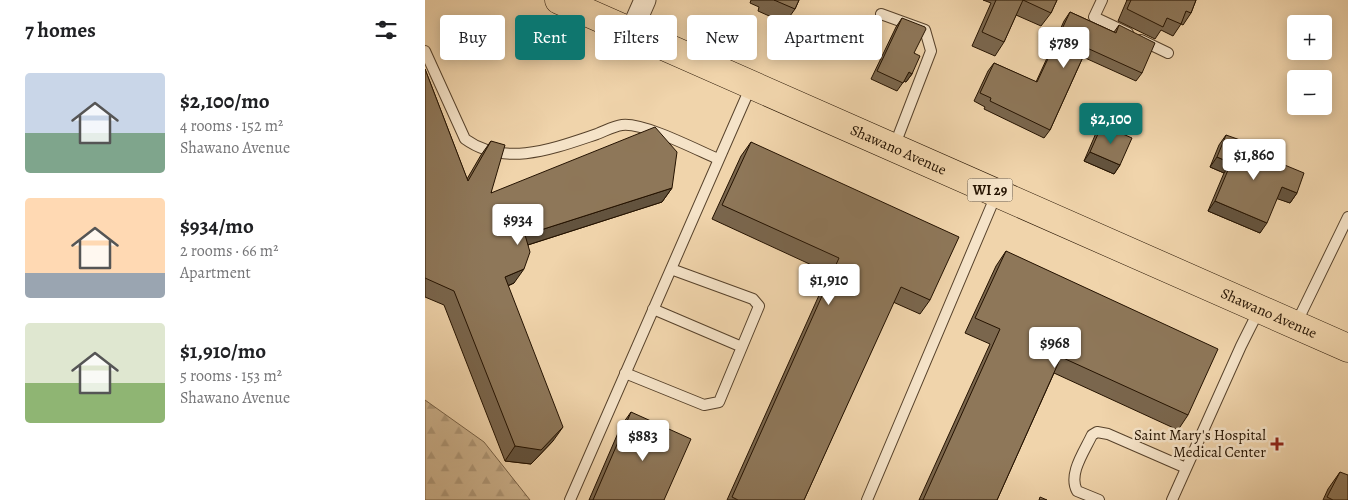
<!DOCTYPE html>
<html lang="en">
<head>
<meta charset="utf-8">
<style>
	body { margin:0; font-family:Alegreya,serif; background:#f6f6f6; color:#202124; height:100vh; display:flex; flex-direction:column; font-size:19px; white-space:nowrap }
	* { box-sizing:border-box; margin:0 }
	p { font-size:16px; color:#757577 }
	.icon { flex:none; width:28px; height:28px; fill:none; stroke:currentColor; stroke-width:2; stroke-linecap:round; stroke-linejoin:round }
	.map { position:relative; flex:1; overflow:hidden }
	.sheet { display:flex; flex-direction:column; background:#fff; width:425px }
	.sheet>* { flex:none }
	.banner { position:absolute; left:15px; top:15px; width:475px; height:45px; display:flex; gap:10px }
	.fabs { position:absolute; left:862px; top:15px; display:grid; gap:10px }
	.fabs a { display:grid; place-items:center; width:45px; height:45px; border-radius:5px; background:#fff; box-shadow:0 2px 12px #0003; font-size:25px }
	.price { position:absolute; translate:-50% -42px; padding:0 11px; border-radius:5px; background:#fff; color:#222; font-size:16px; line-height:32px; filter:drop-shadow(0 1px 2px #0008) }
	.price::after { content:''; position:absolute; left:50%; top:30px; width:15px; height:11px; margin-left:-8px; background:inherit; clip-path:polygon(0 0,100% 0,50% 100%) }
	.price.active { background:#0f766e; color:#fff }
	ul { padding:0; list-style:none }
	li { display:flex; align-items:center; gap:15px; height:125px; padding:0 25px }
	li span { display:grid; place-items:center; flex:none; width:140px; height:100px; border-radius:5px; color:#555 }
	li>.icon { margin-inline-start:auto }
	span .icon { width:60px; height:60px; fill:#fffc; stroke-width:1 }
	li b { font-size:21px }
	h2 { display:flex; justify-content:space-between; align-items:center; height:60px; padding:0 25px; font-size:21px }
	.tag { padding:0 18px; border-radius:5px; background:#fff; box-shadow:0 2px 12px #0003; font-size:18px; line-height:45px }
	.tag.active { background:#0f766e; color:#fff }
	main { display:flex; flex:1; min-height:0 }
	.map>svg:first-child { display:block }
	.forest { fill:url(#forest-firs); stroke:#786247 }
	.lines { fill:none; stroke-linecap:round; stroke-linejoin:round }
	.lane-casing { stroke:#57422b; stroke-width:12 }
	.street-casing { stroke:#57422b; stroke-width:23 }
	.primary-casing { stroke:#241200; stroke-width:29 }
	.lane { stroke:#f5e3c8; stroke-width:10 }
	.street { stroke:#f5e3c8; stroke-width:21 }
	.primary { stroke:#f0d4ab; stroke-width:28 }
	.wall { fill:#7a664d; stroke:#241200 }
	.shaded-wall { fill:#63533e; stroke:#241200 }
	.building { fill:#8e7759; stroke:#241200 }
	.poi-dot { fill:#8f2418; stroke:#f5e3c8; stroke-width:2 }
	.labels { text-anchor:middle; stroke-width:5; stroke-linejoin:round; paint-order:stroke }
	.shield { fill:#f5e3c8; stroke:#63513c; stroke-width:1 }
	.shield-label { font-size:14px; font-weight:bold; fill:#241200 }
	.street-label { font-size:15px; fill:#241200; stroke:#f5e3c8 }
	.poi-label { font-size:15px; fill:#241200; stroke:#f5e3c8; text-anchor:end }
</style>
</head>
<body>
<main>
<section class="sheet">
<h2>7 homes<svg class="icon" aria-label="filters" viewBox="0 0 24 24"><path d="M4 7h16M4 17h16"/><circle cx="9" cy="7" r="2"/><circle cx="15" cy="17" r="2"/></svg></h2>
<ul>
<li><span style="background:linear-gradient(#c9d6e8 60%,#7fa58c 0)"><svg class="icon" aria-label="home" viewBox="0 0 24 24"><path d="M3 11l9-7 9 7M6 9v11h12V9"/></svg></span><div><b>$2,100/mo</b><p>4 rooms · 152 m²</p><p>Shawano Avenue</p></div></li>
<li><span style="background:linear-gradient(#ffd9b3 75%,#9aa5b1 0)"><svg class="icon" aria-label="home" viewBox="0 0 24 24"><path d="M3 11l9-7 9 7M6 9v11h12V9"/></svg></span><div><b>$934/mo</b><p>2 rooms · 66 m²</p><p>Apartment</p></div></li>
<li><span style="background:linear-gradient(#dfe7d0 60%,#8fb573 0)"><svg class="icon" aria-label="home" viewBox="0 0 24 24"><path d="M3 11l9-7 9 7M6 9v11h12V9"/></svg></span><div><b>$1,910/mo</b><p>5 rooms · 153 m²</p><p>Shawano Avenue</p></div></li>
</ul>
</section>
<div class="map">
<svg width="923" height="500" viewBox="0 0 923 500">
	<defs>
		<pattern id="forest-firs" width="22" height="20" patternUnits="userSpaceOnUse" patternTransform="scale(1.25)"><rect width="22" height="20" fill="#cdb38e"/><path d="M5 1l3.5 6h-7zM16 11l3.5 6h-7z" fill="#b09979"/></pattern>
	</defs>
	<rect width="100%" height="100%" fill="#f0d4ab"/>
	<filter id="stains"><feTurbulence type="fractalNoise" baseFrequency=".004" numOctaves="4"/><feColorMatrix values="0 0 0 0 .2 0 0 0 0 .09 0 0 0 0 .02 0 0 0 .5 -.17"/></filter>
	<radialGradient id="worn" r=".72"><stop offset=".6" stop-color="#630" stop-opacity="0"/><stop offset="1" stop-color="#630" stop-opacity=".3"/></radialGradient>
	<path class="forest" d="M0 400 59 442 105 500H0Z"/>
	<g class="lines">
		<defs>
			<path id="lane" d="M677 0 669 17 703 33
				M456 14 500 30 506 51 469 147
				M716 40 743 53
				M0 51 40 139C80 168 130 148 172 134 180 131 189 126 197 125 218 122 272 150 293 159
				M228 309 317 347
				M871 324 923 217
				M200 373 279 405 294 402 334 306 328 299 246 269
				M145 500 326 86
				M442 500 571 195
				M674 500 652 491C643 474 659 452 667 435L672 432 683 434 761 468
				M747 500 816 346 834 310"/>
			<path id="street" d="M206 32 220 0"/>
			<g id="primary">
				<path id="s1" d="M134 0 923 348"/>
			</g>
		</defs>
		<use href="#lane" class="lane-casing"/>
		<use href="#street" class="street-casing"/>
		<use href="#primary" class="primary-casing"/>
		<use href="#lane" class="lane"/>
		<use href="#street" class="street"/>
		<use href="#primary" class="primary"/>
	</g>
	<path class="wall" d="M326 0H374L370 9 360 23 333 11 334 7 325 3Z
		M558 0H632L626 13 616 26 591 15 579 42 570 56 547 46 566 3Z
		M701 0H771L766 13 758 25 756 24 748 36 736 30 730 39 693 21 702 0Z
		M645 12 689 32 694 25 717 73 711 81 658 57 625 130 619 138 559 109 560 107 549 101 563 71 569 63 611 82 639 21Z
		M477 18 489 53 487 74 481 82 479 81 472 91 446 79 471 27Z
		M0 69 42 179 56 155 66 141V193L247 188 237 202 103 245 89 283 83 286 128 441 106 464 80 461 19 305 0 297Z
		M677 125 695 165 689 174 659 161 671 133Z
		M801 135 872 193 865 203 852 198 835 233 783 211 799 173 785 167 794 145Z
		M326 142 505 300 495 314 468 302 379 500H302L404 273 287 219 316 156Z
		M581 251 763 415 753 430 629 373 572 500H494L565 344 540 333 571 266Z
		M206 412 239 500H164L196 426Z
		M915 472 923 500H898L903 489Z"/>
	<path class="shaded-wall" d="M484 72 487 74 481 82 478 81Z
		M665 152 695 165 689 174 659 161Z
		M792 157 806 163 799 173 785 167Z
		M857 187 872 193 865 203 850 198Z
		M247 188 237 202 90 249 100 235Z
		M790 201 842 223 835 233 783 211Z
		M99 269 89 283 70 291 80 277Z
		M138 427 128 441 106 464 80 461 90 446Z"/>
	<path class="building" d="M349 0H374L370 9Z
		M571 0H632L626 13 598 0 579 42 557 32Z
		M706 0H771L766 13 761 11 756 24 742 18 738 27 702 9Z
		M645 12 691 33 694 25 730 43 717 73 662 48 625 130 565 101 566 98 555 93 569 63 612 82Z
		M477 18 500 27 501 29 489 53 495 56 487 74 484 72 478 83 452 71Z
		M0 69 43 181 66 141 80 145 66 193 230 127 252 152 247 188 100 235 105 252 99 269 80 277 138 427 116 450 90 446 29 291 0 278Z
		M677 125 707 138 695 165 665 152Z
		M801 135 818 141 816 147 879 173 872 193 857 187 842 223 790 201 806 163 792 157Z
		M326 142 534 237 505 300 476 287 379 500H313L307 497 414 258 297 205Z
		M581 251 793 349 763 415 636 357 572 500H498L575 329 550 318Z
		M206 412 266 439 239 500H168Z
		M915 472 923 475V500H908L902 497Z
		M615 497 622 500H614Z"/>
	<path class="poi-dot" d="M849.5 436.5h5v5h5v5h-5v5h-5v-5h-5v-5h5z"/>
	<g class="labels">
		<rect class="shield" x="542.5" y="178.5" width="45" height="23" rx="4"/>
		<g class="shield-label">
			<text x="565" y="195">WI 29</text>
		</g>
		<g class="street-label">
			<text dy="5" stroke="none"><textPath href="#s1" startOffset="371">Shawano Avenue</textPath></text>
			<text dy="5" stroke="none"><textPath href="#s1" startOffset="776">Shawano Avenue</textPath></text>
		</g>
		<g class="poi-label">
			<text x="841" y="440">Saint Mary's Hospital<tspan x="841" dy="17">Medical Center</tspan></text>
		</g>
	</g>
	<rect width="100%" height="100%" filter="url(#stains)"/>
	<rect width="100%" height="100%" fill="url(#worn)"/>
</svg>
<div class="fabs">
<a>+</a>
<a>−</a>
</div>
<b class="price" style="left:639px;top:69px">$789</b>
<b class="price active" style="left:686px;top:145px">$2,100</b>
<b class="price" style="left:829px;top:181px">$1,860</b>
<b class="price" style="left:93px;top:246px">$934</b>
<b class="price" style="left:404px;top:306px">$1,910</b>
<b class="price" style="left:630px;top:369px">$968</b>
<b class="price" style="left:218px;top:462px">$883</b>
<div class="banner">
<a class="tag">Buy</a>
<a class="tag active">Rent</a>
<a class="tag">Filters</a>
<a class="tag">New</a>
<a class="tag">Apartment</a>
</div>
</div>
</main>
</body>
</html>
